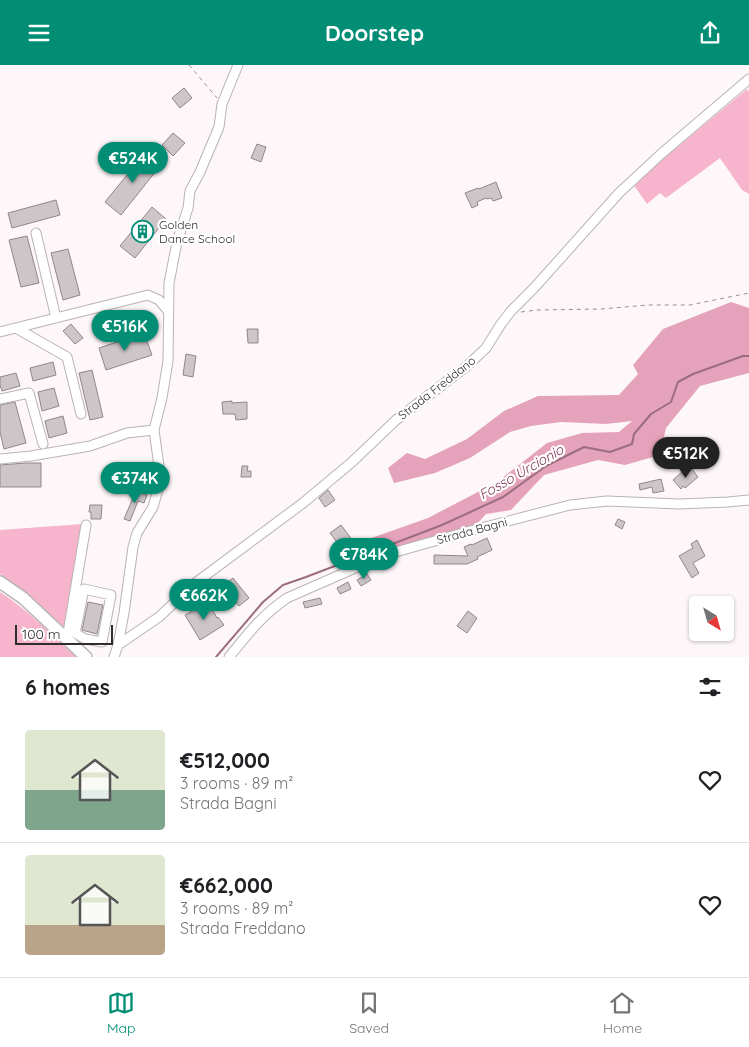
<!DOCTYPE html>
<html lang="en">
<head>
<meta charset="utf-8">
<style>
	body { margin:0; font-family:Quicksand,sans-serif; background:#f2f2f2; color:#202124; height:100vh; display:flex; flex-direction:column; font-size:19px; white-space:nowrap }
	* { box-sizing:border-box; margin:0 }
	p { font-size:16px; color:#757577 }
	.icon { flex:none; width:28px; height:28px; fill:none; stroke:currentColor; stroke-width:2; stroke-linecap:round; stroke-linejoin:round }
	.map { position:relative; height:592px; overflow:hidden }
	.drawer { display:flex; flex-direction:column; background:#fff; flex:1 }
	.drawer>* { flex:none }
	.needle { width:32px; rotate:143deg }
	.buttons { position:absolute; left:689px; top:531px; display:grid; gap:10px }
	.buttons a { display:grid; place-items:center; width:45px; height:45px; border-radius:5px; background:#fff; box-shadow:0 1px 4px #0004; font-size:25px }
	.scale { position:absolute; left:15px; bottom:12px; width:98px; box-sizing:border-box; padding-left:5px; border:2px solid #2f2c2d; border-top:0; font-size:14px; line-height:18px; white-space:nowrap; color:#2f2c2d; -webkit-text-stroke:4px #fff; paint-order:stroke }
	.price { position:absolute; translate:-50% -42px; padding:0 11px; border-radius:18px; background:#028d75; color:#fff; font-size:16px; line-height:32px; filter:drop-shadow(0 1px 2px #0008) }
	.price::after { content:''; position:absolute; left:50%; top:30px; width:15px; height:11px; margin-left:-8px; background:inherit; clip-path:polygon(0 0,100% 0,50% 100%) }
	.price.on { background:#222; color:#fff }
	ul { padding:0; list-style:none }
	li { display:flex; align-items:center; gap:15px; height:125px; padding:0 25px }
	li+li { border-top:1px solid #e0e0e0 }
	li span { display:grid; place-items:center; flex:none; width:140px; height:100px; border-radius:5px; color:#555 }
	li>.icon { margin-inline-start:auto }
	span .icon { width:60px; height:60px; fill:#fffc; stroke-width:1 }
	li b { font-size:21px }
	h2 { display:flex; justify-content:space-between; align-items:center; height:60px; padding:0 25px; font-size:21px }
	header { display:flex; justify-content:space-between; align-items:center; height:65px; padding:0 25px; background:#028d75; color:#fff; font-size:22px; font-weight:700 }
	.menu { display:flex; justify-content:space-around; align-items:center; height:70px; border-top:1px solid #e0e0e0; background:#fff; font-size:14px; color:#757577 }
	.menu a { display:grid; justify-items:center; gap:2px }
	.menu .on { color:#028d75 }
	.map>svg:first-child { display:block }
	.green { fill:#f7b4cd }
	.forest { fill:#e5a2bb }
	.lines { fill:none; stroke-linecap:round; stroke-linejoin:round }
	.stream { stroke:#9c6d7f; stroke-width:2 }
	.building { fill:#cdc5c8; stroke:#8f888a }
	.minor-casing { stroke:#bab3b5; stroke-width:11 }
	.major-casing { stroke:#bab3b5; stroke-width:14 }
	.path { stroke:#948f91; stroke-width:1; stroke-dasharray:4 4; stroke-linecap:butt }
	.minor { stroke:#fff; stroke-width:9 }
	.major { stroke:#fff; stroke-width:11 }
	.labels { text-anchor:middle; stroke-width:4.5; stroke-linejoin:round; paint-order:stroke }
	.poi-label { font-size:12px; fill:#2f2c2d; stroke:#fff; text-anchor:start }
	.street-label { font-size:12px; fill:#2f2c2d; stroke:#fff }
	.water-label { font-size:14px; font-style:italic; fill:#7f3154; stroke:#fff }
</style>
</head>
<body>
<header><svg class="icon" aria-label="menu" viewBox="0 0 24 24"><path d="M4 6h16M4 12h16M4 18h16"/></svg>Doorstep<svg class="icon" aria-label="share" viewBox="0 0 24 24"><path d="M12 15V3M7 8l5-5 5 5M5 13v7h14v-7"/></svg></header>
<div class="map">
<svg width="749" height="592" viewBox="0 0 749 592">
	<rect width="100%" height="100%" fill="#fef7fa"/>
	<path class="green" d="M747 24 749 27V129L742 125 720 93 666 133 660 128 647 139 633 119Z
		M83 459 65 564 27 528 0 509V465Z
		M0 527C28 545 52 570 76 592H0Z"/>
	<path class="forest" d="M731 237 749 243V308L700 321 666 363 660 390 625 400 598 395 544 410 511 445 486 449 476 460 388 485 363 476 428 453 497 417 547 378 582 368 619 367 632 356 606 359 561 357 531 361 510 367 470 393 435 408 394 418 388 403 407 388 425 394 467 374 504 346 538 331 619 330 638 309 633 300 663 264Z"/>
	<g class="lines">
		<path class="stream" d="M216 592 263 537 283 520 306 512 442 460 503 432 546 401 584 382 610 387 632 379 634 369 651 349 671 337 678 317 693 309 743 291H749"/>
	</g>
	<path class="building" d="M184 23 192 33 180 43 172 33Z
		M173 68 185 78 173 91 162 80Z
		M257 79 266 82 261 97 251 93Z
		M145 88 160 101 121 150 105 137Z
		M496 117 502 133 493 136 491 133 487 134 486 133 477 137 478 140 472 143 465 128 478 123 479 124Z
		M56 135 60 150 12 163 8 148Z
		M152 142 166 154 135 193 120 181Z
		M27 171 39 218 21 222 9 175Z
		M68 184 80 230 63 235 51 188Z
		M71 259 83 273 75 279 63 266Z
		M247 264H258V278H248Z
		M144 268 152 290 106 305 99 283Z
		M186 289 196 291 193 312 183 310Z
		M53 297 56 310 33 316 30 303Z
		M92 305 103 352 90 355 79 308Z
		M16 308 20 321 2 326 0 320V312Z
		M54 323 59 341 42 346 38 327Z
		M232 336V338L247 337V354L236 355 235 349H223L222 337Z
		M15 337 26 378 4 384 0 367V340Z
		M63 351 67 368 49 373 45 356Z
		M26 398H41V422H0V400Z
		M242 401H248L247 406H251V412H241Z
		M692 404 698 412 685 423 683 421 681 424 673 415 682 407 684 410Z
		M661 414 664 426 653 428 652 422 640 425 639 419Z
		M328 425 335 435 325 442 319 433Z
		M136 426 147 430 144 438 138 436 130 456 124 454Z
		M90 440H102L101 454H91V447H89Z
		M618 454 625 457 622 464 615 460Z
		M341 460 353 476 342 484 330 468Z
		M487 473 492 485 477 492 478 494 467 499H434V490L468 491 464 482 471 479 472 480Z
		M697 475 705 491 693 498 699 508 692 513 679 491 693 483 691 479Z
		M367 509 371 515 361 521 357 515Z
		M233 513 249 533 239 541 222 521Z
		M216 517 221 524 212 529 208 522Z
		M348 517 351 524 340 529 337 523Z
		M320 533 322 539 305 543 303 537Z
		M88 537 103 540 97 569 82 565Z
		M208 537 217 553 218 552 224 560 200 575 185 550Z
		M468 546 477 553 467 568 457 561Z"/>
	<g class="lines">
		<defs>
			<path id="minor" d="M36 168 56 253
				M16 263 67 292 81 349
				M0 267 148 230 159 235 168 246
				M0 334 29 328 43 379
				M0 394 31 391 90 381 127 368 154 365
				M84 524 111 530 102 577 85 574 75 568Z
				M67 574 86 460
				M118 580 159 552 194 519 303 438 352 397 396 355 467 301 486 283 501 259 511 246 534 223 619 128 661 89 749 14
				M114 592 118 580 124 548 133 482 137 468 153 442 159 421V401L154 365 162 333 168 296 169 218 177 177 188 143 190 126 200 107 219 62 222 39 238 0
				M229 592C248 569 261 551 287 533L385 490 470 466 570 440 607 436 679 439 728 437 749 435"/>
			<path id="major" d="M0 517 23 533 86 592"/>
		</defs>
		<use href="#minor" class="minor-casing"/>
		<use href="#major" class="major-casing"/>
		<path class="path" d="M189 0 217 33
			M521 247 537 245 601 244 648 240H690L749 228"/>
		<use href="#minor" class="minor"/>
		<use href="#major" class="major"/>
	</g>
	<defs>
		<symbol id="building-ring" viewBox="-11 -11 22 22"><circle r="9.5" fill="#fff" stroke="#028d75" stroke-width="1.5"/><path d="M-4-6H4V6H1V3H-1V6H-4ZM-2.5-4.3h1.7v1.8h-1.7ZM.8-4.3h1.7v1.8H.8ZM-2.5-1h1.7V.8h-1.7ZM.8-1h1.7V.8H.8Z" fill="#028d75"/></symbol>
	</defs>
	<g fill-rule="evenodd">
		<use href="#building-ring" x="130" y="154" width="25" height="25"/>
	</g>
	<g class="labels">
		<g class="poi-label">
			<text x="159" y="164">Golden<tspan x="159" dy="14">Dance School</tspan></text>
		</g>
		<g class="street-label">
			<text transform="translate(437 323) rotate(-38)" y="4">Strada Freddano</text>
			<text transform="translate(472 466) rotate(-15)" y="4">Strada Bagni</text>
		</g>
		<g class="water-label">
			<text transform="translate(521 407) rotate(-30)" y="5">Fosso Urcionio</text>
		</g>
	</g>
</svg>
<div class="buttons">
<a><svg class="needle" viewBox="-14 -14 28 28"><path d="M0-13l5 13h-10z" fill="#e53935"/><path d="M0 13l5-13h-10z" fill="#757577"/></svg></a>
</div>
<div class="scale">100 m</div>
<b class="price" style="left:133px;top:119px">€524K</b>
<b class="price" style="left:125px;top:287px">€516K</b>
<b class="price on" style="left:686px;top:414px">€512K</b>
<b class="price" style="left:135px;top:439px">€374K</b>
<b class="price" style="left:364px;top:515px">€784K</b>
<b class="price" style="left:204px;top:556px">€662K</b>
</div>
<section class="drawer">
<h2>6 homes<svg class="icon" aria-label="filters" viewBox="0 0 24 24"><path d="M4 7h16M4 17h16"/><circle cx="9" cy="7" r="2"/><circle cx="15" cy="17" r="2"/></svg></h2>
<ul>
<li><span style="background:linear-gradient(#dfe7d0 60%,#7fa58c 0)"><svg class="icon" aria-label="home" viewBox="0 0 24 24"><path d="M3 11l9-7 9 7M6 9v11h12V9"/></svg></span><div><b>€512,000</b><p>3 rooms · 89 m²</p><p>Strada Bagni</p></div><svg class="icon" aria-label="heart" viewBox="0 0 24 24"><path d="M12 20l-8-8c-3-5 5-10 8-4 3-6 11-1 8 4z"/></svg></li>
<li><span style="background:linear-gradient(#dfe7d0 70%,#b9a48a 0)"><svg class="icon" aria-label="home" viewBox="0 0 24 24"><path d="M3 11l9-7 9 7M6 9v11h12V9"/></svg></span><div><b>€662,000</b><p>3 rooms · 89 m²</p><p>Strada Freddano</p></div><svg class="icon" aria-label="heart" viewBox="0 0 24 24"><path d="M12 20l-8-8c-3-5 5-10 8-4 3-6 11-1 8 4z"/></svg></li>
</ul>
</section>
<nav class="menu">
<a class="on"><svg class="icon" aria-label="map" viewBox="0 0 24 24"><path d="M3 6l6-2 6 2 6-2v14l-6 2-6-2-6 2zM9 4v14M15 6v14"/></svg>Map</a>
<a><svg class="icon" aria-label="saved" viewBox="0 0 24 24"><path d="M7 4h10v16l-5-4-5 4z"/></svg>Saved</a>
<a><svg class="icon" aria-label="home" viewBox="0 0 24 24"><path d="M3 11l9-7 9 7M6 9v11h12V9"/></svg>Home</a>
</nav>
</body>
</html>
